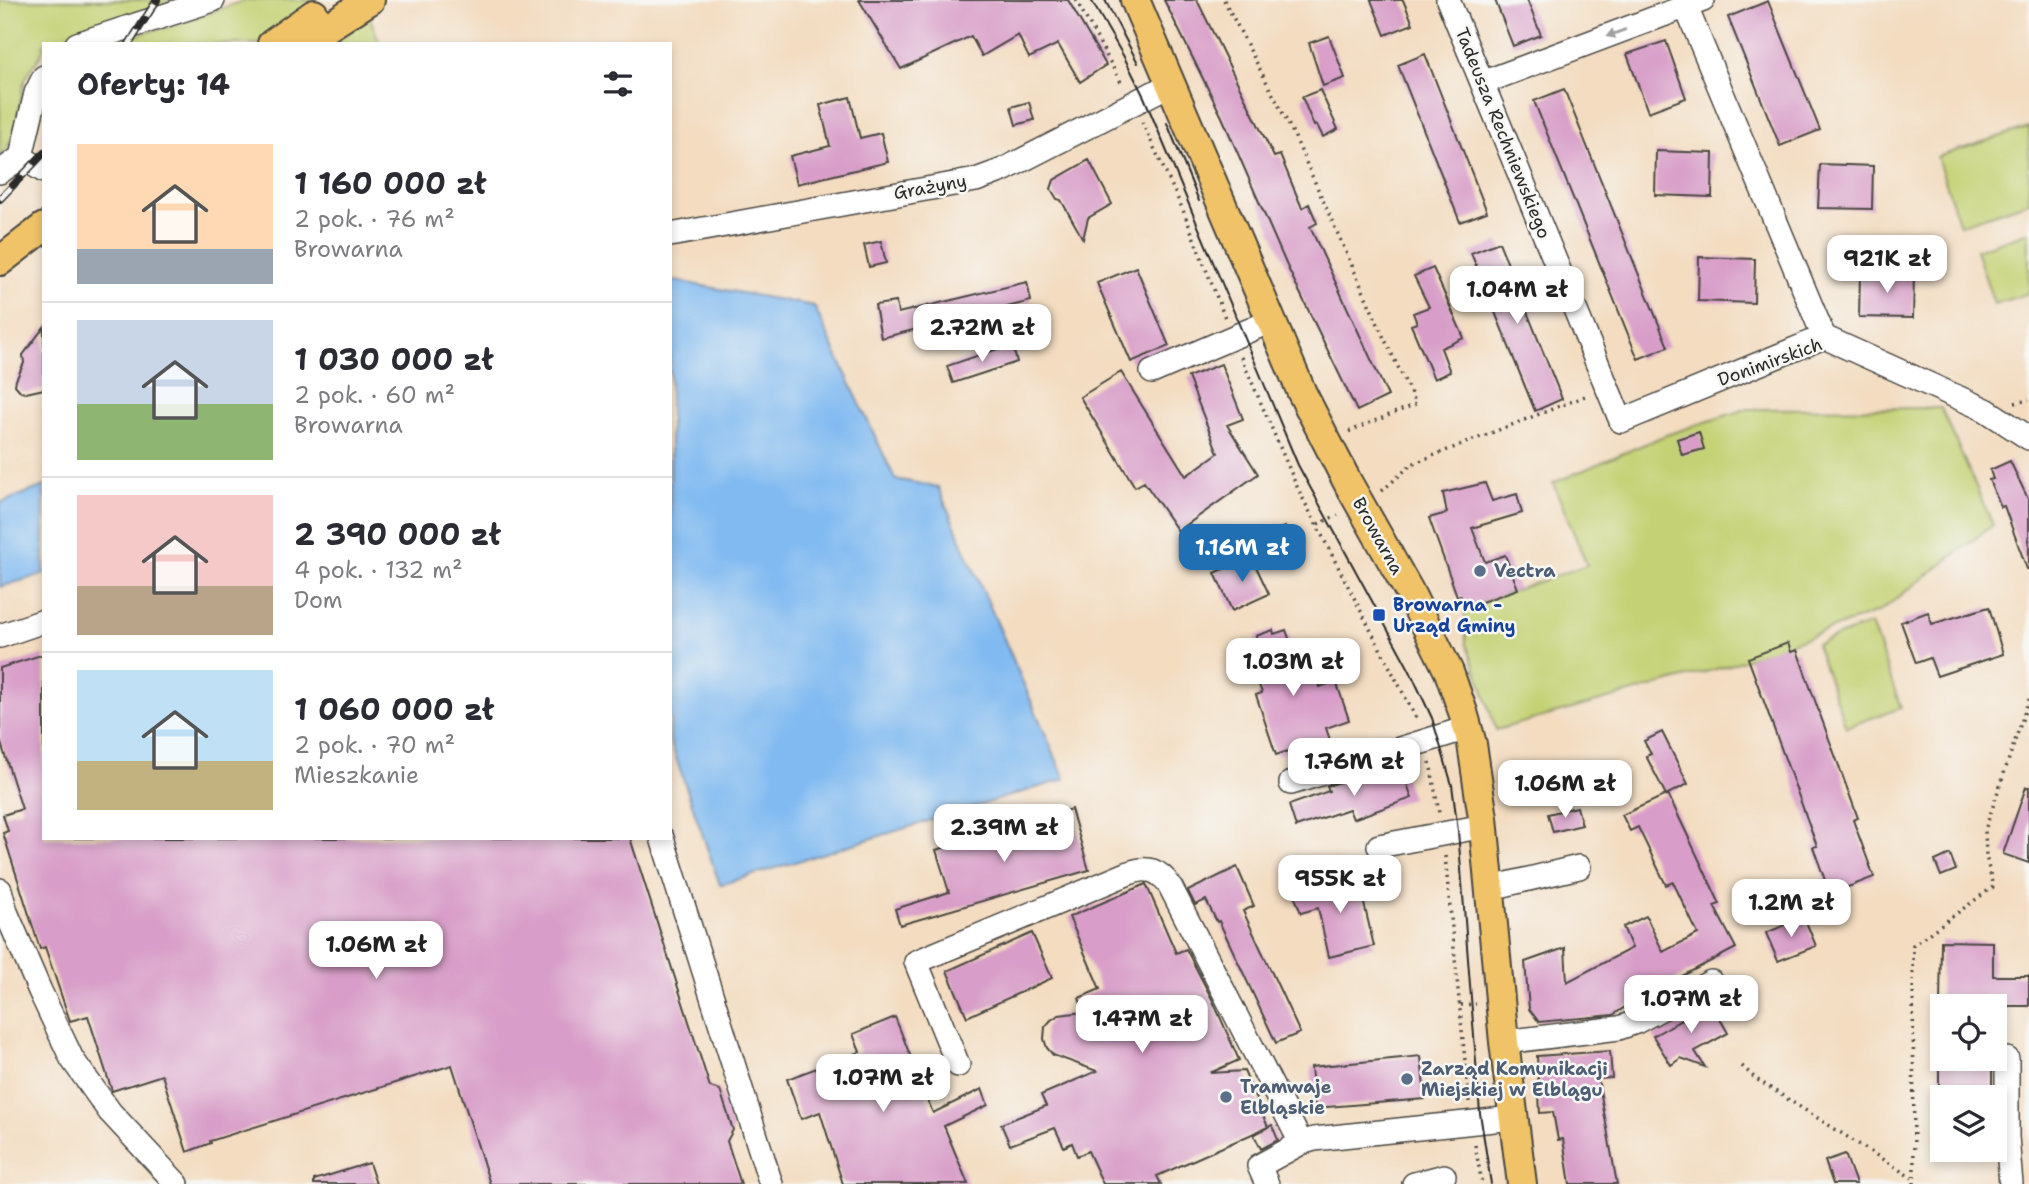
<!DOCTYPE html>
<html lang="pl">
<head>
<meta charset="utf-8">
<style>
	body { margin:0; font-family:"Shantell Sans",sans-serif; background:#f2f2f3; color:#2b2b33; height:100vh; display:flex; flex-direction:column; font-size:26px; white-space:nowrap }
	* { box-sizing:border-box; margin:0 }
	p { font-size:23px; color:#7c7c81 }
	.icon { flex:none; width:38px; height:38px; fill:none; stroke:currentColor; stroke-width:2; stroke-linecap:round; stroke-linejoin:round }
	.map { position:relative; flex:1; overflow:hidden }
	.drawer { position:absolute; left:42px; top:42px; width:630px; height:798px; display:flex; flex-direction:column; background:#fff; border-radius:0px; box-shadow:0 4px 10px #0003 }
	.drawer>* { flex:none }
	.buttons { position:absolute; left:1930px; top:994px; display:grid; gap:14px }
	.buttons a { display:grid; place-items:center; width:77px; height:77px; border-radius:0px; background:#fff; box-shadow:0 4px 10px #0003; font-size:35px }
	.price { position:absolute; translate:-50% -60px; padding:0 16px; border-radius:14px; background:#fff; color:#222; font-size:23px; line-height:46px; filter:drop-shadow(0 2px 4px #0008) }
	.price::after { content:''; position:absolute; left:50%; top:42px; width:21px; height:16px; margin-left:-10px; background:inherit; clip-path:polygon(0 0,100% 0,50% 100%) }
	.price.current { background:#1f6fb2; color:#fff }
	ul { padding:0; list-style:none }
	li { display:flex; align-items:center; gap:21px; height:175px; padding:0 35px }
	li+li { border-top:2px solid #e1e1e2 }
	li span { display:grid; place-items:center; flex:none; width:196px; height:140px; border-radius:0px; color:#555 }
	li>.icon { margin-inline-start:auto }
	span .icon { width:84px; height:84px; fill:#fffc; stroke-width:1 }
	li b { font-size:30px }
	h2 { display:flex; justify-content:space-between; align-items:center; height:84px; padding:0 35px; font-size:30px }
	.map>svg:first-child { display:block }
	.green { fill:#c4d274; stroke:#787e50; stroke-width:2 }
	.water { fill:#80baf1; stroke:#56728e; stroke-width:2 }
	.building { fill:#d89dc8 }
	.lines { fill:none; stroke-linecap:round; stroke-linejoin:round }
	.minor-casing { stroke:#494641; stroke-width:26 }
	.major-casing { stroke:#494641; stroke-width:32 }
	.path { stroke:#494641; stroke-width:3.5; stroke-dasharray:2 5; stroke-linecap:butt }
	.minor { stroke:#fff; stroke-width:23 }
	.major { stroke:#f1c369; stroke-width:28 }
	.tram { stroke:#2b2b2b; stroke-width:2 }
	.rail-casing { stroke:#2b2b2b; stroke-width:8 }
	.rail { stroke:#f6f6f2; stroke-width:5; stroke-dasharray:16; stroke-linecap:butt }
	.oneway { fill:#a0a0a0 }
	.service-dot { fill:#5c6f8a; stroke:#f6f6f2; stroke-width:2.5 }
	.transit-dot { fill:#1a4fb4; stroke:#f6f6f2; stroke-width:2.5 }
	.labels { text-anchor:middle; stroke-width:5; stroke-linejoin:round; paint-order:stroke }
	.street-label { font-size:18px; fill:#2b2b2b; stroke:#f6f6f2 }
	.service-label { font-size:18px; font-weight:bold; fill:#4e5e75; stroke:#f6f6f2; text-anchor:start }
	.transit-label { font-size:18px; font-weight:bold; fill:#164399; stroke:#f6f6f2; text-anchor:start }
</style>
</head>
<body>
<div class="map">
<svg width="2029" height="1184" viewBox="0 0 2029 1184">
	<rect width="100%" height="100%" fill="#f6f6f2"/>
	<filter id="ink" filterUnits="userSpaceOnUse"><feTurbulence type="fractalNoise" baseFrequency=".0143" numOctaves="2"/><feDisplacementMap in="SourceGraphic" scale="14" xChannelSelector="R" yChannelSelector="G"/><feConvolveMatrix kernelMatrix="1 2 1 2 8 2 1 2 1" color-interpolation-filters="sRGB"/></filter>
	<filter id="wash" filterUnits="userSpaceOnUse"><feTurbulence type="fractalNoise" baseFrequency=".00686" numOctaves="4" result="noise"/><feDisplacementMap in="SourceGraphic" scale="28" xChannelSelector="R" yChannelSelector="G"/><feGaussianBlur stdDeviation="1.57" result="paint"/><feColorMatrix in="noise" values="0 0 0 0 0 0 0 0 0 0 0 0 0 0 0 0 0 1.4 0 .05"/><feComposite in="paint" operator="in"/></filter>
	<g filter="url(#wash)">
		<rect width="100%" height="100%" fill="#f3dcc0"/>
		<path class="green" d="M0 0H182L83 27 54 44H44C44 57 28 69 24 83 19 103 16 144 0 156Z
			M246 0H316L260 44H103L171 26Z
			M367 10 380 44H314Z
			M2029 127V202L1960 225 1937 157Z
			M2029 232V293L1994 304 1976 250Z
			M1941 408 1993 525 1880 611 1727 666 1496 730 1479 677 1466 644 1465 608 1587 565 1553 483 1666 435 1746 409Z
			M1871 624 1901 708 1846 727 1816 644Z"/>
		<path class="water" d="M670 280 814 306 895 479 938 487 1065 779 720 885 670 741Z
			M44 486V574L0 587V503Z"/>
		<g id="blocks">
			<path class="building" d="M859 0H1068L1106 65 1080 82 1058 44 1029 58 1018 35 982 56 971 36 901 69Z
				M1164 0H1197L1274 157 1280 155 1302 208 1309 204 1317 223 1310 227 1388 396 1357 411 1287 266 1222 117Z
				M1371 0H1403L1413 24 1385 35Z
				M1495 0H1527L1541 35 1513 46Z
				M1768 1 1820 130 1780 146 1728 17Z
				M1329 36 1345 78 1323 86 1309 43Z
				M1666 41 1686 98 1648 112 1627 54Z
				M1425 54 1487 212 1460 222 1398 65Z
				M1564 89 1668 347 1638 359 1534 101Z
				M1320 90 1338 129 1323 137 1317 125 1314 126 1302 97Z
				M850 97 860 138 881 133 888 162 797 184 790 156 830 146 820 105Z
				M1029 102 1034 120 1016 125 1011 107Z
				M1656 151 1713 153 1712 197 1655 195Z
				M1089 160 1112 204 1088 218 1083 239 1061 200 1057 199 1051 189 1054 180Z
				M1820 164 1873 166 1872 209 1818 208Z
				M881 241 886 263 869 267 864 245Z
				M1499 242 1562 399 1535 411 1471 253Z
				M1699 257 1755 259 1754 303 1698 301Z
				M1136 267 1169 346 1131 362 1097 283Z
				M1433 268 1464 338 1441 348 1450 372 1434 379 1411 325 1417 323 1413 313 1429 307 1414 276Z
				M1860 273H1914L1913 318 1859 317Z
				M1027 282 1031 301 881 338 875 305 896 302 898 313Z
				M44 327V389L26 393 21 392 15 385 16 380 24 363 23 355Z
				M1012 344 1017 362 953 383 947 366Z
				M1221 364 1243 419 1227 425 1258 474 1178 531 1144 482 1135 487 1080 397 1121 372 1186 476 1218 453 1188 377Z
				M1699 432 1704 449 1682 455 1677 439Z
				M2010 461 2029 501V569H2027L2004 506 2001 507 1989 480 1993 479 1990 470Z
				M1485 483 1492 501 1517 494 1522 513 1472 528 1485 562 1505 555 1518 589 1465 608 1460 595 1457 596 1429 518 1447 513 1443 493Z
				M1285 527 1292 547 1277 552 1269 532Z
				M1251 556 1269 594 1232 611 1215 573Z
				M1989 607 2003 654 1937 676 1930 658 1916 663 1901 622 1928 612 1932 624Z
				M1273 630 1274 634 1286 630 1303 678 1317 673 1320 687 1336 681 1349 720 1326 728 1335 755 1318 760 1312 743 1276 755 1256 695 1262 693 1244 644 1257 640 1256 636Z
				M1788 643 1791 652 1797 650 1814 698 1858 818 1853 820 1874 877 1830 894 1813 847 1817 846 1748 658Z
				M44 654V838H630L710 1087 720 1090 733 1130 727 1141 741 1184H490L452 1065 210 1141 211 1143 187 1152 162 1075 112 1091 88 1016 70 1021 45 947 40 949 3 833 8 831 3 815 22 809 0 740V668Z
				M1662 732 1688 784 1666 795 1646 756 1651 754 1644 741Z
				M1401 767 1412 798 1353 819 1349 809 1296 827 1289 805 1329 791 1327 786 1344 781 1346 786Z
				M2026 787H2029V863L2003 854Z
				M1668 794 1720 904 1714 906 1736 948 1634 1001 1613 1015 1539 1022 1529 1009 1525 962 1565 948 1567 982 1632 948 1623 927 1646 916 1663 952 1698 934 1673 882 1666 885 1638 827 1630 831 1622 815Z
				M1577 807 1582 825 1553 832 1548 814Z
				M1071 809 1089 870 900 925 895 909 949 892 936 850Z
				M1950 854 1956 870 1941 876 1935 861Z
				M1237 867 1254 906 1243 911 1300 1033 1276 1043 1219 921 1217 922 1206 900 1195 905 1188 891Z
				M1357 874 1374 946 1329 957 1318 908 1301 913 1294 895Z
				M1146 884 1176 953 1186 949 1213 1001 1239 1060 1210 1073 1244 1071 1268 1127 1157 1176 1161 1184H1103L1088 1151 1077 1156 1072 1143 1064 1147 1055 1128 1010 1145 1001 1124 1046 1106 1041 1095 1097 1071 1053 1055 1047 1048 1044 1039 1045 1027 1051 1020 1059 1015 1084 1012 1079 998 1100 989 1069 917Z
				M1804 917 1816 946 1778 961 1766 933Z
				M1032 933 1052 978 967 1017 947 971Z
				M1941 941 1993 942V976H2029V1006H1940Z
				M1711 1003 1728 1033 1695 1051 1705 1067 1681 1058 1671 1065 1653 1036Z
				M895 1017 933 1113 982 1089 988 1105 944 1126 968 1184H843L820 1112 801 1119 787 1079 860 1052 853 1034Z
				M1610 1051 1612 1078 1598 1079 1617 1184H1570L1563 1139 1558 1140 1553 1112 1540 1113 1537 1056Z
				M1421 1056 1425 1099 1315 1108 1311 1067Z
				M1939 1059H1992V1097H1939Z
				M1272 1125 1278 1140 1261 1149 1254 1135Z
				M1845 1154 1856 1184H1833L1825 1161Z
				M369 1163 376 1184H314V1180Z"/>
		</g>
	</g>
	<g filter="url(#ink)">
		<use href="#blocks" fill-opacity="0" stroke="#494641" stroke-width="2"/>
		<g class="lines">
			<defs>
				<path id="minor" d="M1448 0 1621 421 1824 337 1986 410 2029 438
					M1686 7 1824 337
					M77 44 213 0
					M1482 83 1703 0
					M21 157 44 171
					M0 172 21 157 36 93 44 77
					M670 235 976 180 1003 170 1171 84
					M1152 372 1271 321
					M0 636 44 621
					M1291 783 1467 728
					M662 838 771 1184
					M1379 846 1484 826
					M1491 888 1579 867
					M0 890 6 912 40 991 72 1059 110 1112 177 1184
					M1504 1042 1619 1028 1636 1022 1711 982
					M2007 1059V1137L2011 1184
					M958 1065 916 962 1129 873C1148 866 1159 870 1170 886L1301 1143 1314 1139 1513 1118
					M1267 1184 1259 1166 1301 1143
					M1414 1184 1444 1176"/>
				<path id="major" d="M1135 0 1302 393 1348 483 1409 591 1449 672 1463 712 1472 744 1483 818 1504 1042 1522 1184
					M272 44 314 14
					M301 44 370 0
					M0 261 44 227"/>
			</defs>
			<use href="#minor" class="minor-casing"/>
			<use href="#major" class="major-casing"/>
			<path class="path" d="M1076 0 1122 84
				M1224 0 1293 133 1385 340 1416 404 1348 432
				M1142 122 1183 210 1225 318
				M1241 357 1298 489 1418 722
				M2015 403 2029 400
				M1382 491 1412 464 1588 395
				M1318 524 1338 515
				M1430 762 1439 813
				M1445 856 1469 1102
				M1461 1005 1476 1004
				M1742 1066 1756 1079 1912 1178
				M1475 1145 1482 1184
				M1914 1184 1913 945 1993 887 1986 856 1985 830 2029 699"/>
			<use href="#minor" class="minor"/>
			<use href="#major" class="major"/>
			<path class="tram" d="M1091 0 1124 57 1144 97 1298 465 1409 669 1432 718 1452 785 1458 831 1480 1113 1491 1184
				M1105 0 1138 63
				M1167 123 1199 201"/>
			<defs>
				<path id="rail" d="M129 44 157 0
					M0 199 44 153"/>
			</defs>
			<use href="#rail" class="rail-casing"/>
			<use href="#rail" class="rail"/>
		</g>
		<defs><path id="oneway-solid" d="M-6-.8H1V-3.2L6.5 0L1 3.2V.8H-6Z" transform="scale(1.75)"/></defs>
		<use class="oneway" href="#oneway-solid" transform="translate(1616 33) rotate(160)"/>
	</g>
	<g class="service-dot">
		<circle cx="1480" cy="571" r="7"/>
		<circle cx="1407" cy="1079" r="7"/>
		<circle cx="1226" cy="1097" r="7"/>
	</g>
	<rect class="transit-dot" x="1372" y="608" width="14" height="14" rx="3.5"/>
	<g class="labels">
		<g class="street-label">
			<text transform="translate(1503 133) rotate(68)" y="6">Tadeusza Rechniewskiego</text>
			<text transform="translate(930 187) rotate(-10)" y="6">Grażyny</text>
			<text transform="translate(1770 362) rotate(-20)" y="6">Donimirskich</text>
			<text transform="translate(1378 536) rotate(61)" y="6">Browarna</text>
		</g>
		<g class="service-label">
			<text x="1494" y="577">Vectra</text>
			<text x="1421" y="1075">Zarząd Komunikacji<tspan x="1421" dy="21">Miejskiej w Elblągu</tspan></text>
			<text x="1240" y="1093">Tramwaje<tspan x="1240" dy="21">Elbląskie</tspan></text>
		</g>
		<g class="transit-label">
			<text x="1393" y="611">Browarna -<tspan x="1393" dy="21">Urząd Gminy</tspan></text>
		</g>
	</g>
</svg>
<div class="buttons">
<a><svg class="icon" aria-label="locate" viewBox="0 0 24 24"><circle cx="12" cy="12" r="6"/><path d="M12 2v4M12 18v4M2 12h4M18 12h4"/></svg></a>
<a><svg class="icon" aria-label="layers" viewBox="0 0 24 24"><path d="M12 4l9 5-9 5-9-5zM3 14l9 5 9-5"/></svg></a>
</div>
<b class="price" style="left:1887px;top:295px">921K zł</b>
<b class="price" style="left:1517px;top:326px">1.04M zł</b>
<b class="price" style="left:982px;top:364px">2.72M zł</b>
<b class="price current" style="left:1242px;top:584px">1.16M zł</b>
<b class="price" style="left:1293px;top:698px">1.03M zł</b>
<b class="price" style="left:1354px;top:798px">1.76M zł</b>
<b class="price" style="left:1565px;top:820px">1.06M zł</b>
<b class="price" style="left:1004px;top:864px">2.39M zł</b>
<b class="price" style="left:1340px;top:915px">955K zł</b>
<b class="price" style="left:1791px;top:939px">1.2M zł</b>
<b class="price" style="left:376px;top:981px">1.06M zł</b>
<b class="price" style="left:1691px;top:1035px">1.07M zł</b>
<b class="price" style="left:1142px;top:1055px">1.47M zł</b>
<b class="price" style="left:883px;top:1114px">1.07M zł</b>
<section class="drawer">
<h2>Oferty: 14<svg class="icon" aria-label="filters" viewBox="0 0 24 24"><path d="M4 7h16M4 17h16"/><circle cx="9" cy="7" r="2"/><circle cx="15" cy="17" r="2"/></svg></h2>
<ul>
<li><span style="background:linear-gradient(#ffd9b3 75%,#9aa5b1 0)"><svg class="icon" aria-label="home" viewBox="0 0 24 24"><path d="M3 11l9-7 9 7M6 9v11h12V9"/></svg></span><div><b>1 160 000 zł</b><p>2 pok. · 76 m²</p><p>Browarna</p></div></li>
<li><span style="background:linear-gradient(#c9d6e8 60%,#8fb573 0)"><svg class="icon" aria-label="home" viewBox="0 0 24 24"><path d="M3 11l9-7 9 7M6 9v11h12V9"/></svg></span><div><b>1 030 000 zł</b><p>2 pok. · 60 m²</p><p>Browarna</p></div></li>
<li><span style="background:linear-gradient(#f6c9c9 65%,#b9a48a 0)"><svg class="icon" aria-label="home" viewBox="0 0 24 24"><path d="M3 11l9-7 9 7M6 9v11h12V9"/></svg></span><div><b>2 390 000 zł</b><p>4 pok. · 132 m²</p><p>Dom</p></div></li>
<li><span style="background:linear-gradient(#bfe0f5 65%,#c2b280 0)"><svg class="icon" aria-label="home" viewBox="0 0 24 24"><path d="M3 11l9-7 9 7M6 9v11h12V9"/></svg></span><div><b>1 060 000 zł</b><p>2 pok. · 70 m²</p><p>Mieszkanie</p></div></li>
</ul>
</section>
</div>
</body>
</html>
